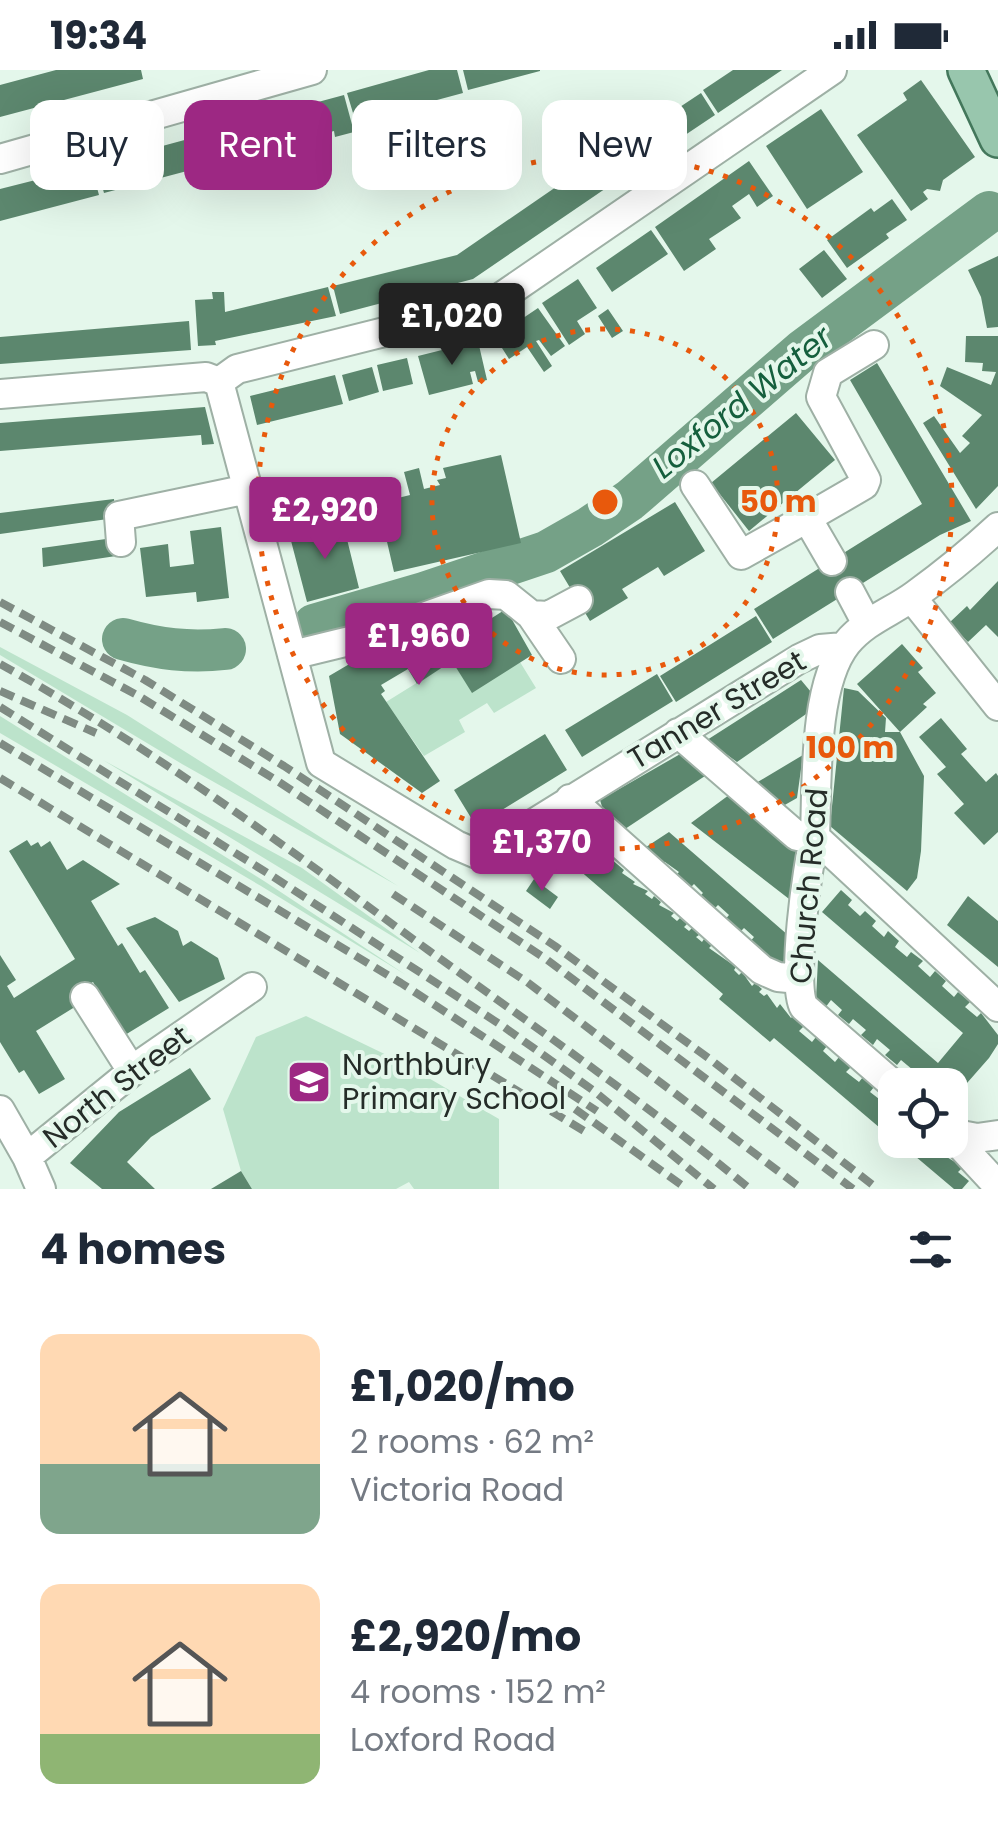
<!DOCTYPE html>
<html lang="en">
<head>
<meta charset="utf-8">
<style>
	body { margin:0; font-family:Poppins,sans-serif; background:#f2f2f3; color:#1f2937; height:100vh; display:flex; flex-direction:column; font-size:38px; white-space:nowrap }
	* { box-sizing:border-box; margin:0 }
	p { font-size:32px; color:#747a83 }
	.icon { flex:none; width:55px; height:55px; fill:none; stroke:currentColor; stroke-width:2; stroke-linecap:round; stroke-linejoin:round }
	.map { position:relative; height:1119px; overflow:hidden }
	.side { display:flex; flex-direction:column; background:#fff; flex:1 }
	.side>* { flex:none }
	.top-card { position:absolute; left:30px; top:30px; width:940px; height:90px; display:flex; gap:20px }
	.buttons { position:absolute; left:878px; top:998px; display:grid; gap:20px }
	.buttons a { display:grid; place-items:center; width:90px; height:90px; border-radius:20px; background:#fff; box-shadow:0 10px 40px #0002; font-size:50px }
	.price { position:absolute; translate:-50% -85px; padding:0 22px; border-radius:10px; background:#9d2883; color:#fff; font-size:32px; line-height:65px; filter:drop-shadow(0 2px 5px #0008) }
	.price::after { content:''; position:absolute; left:50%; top:60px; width:30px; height:22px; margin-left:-15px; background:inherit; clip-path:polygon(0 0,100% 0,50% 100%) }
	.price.selected { background:#222; color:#fff }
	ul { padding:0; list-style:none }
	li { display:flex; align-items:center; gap:30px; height:250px; padding:0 40px }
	li span { display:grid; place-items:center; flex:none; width:280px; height:200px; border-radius:20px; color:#555 }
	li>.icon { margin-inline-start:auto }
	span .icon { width:120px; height:120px; fill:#fffc; stroke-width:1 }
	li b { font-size:42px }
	h2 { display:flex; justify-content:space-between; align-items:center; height:120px; padding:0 40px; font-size:42px }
	.pill { padding:0 35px; border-radius:20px; background:#fff; box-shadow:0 10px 40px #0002; font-size:35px; line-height:90px }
	.pill.selected { background:#9d2883; color:#fff }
	.status { display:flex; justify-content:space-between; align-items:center; height:70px; padding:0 50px; background:#fff; direction:ltr }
	.status svg { height:28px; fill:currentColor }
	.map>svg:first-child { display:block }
	.green { fill:#bce3cb }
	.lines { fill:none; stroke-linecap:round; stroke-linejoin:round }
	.river { stroke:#75a187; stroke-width:42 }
	.building { fill:#5c876e }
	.minor-casing { stroke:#9eb0a5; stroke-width:32 }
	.major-casing { stroke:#43775b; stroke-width:40 }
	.minor { stroke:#fff; stroke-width:28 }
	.major { stroke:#98c6ad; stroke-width:35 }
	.rail { stroke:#7f8b83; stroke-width:8; stroke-dasharray:15 8; stroke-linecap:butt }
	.ring { fill:none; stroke:#e8590c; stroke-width:5; stroke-dasharray:5 10 }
	.labels { text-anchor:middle; stroke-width:8; stroke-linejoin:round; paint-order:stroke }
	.street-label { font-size:30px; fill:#252c28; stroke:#e4f7eb }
	.poi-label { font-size:30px; fill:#252c28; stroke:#e4f7eb; text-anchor:start }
	.water-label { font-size:32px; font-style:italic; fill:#155f3d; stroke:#e4f7eb }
	.centre { fill:#e8590c; stroke:#e4f7eb; stroke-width:5 }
	.ring-label { font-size:30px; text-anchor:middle; font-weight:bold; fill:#e8590c; stroke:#e4f7eb; stroke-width:8; stroke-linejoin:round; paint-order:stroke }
</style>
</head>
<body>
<div class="status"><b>19:34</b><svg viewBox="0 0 49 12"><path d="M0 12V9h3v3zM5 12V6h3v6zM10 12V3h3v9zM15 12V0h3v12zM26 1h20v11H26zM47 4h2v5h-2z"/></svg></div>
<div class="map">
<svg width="998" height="1119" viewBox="0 0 998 1119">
	<rect width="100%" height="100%" fill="#e4f7eb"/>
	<path class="green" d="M0 577 127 645 398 816 182 694 0 585Z
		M452 591 520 592 536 618 494 643 487 633 459 650 465 662 424 686 386 632Z
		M0 646 264 811 406 905 261 816 0 663Z
		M103 690 302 798 420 883Z
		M306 946 401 992 499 1049V1119H414L409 1112 396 1119H252L241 1101 223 1039 256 967Z"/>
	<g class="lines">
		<path class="river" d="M314 555 424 523 546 482 590 457 630 430 803 280 989 142
			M123 569C158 579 189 583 225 579"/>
	</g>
	<path class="building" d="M56 0H141L143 9 0 47V15Z
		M429 0H457L463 23 385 44 388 54 359 63 347 23Z
		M463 0H540V1L468 20Z
		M733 0H782L718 43 703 20Z
		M921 10 975 87 943 110 940 121 927 119 923 122 928 129 911 141 857 65 907 30 903 23Z
		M701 23 715 45 621 108 606 86Z
		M344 25 354 62 335 67 334 61 226 89 218 59Z
		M821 39 863 102 807 139 766 76Z
		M214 62 221 92 104 123 96 94Z
		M601 86 618 110 473 209 340 244 333 216 457 185Z
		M749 91 773 126 757 137 749 124 732 136 741 148 709 169 716 179 684 201 655 157Z
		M91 96 99 125 0 151V119Z
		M892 129 907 150 886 164 889 168 847 198 827 170 871 138 874 142Z
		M651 160 668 184 612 222 596 198Z
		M824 180 847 209 822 228 799 199Z
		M998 186V257L987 258 981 227 968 200Z
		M578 209 597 238 577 251 585 264 569 275 542 233Z
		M328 217 336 246 215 271 216 275 198 276 195 230 213 229 212 222H224L225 242Z
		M538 238 565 276 551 286 539 270 536 271 552 296 544 302 527 277 509 289 495 267Z
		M608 239 623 261 612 268 598 246Z
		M189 251 191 280 0 294V267Z
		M966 266H998V416L976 439 923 353 934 346 960 383 970 373 962 366 982 345 940 316 947 297 991 315 996 302 982 301 983 293 965 292Z
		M478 271 487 310 478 312 475 301 470 302 473 314 429 325 418 286Z
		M407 288 413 314 383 321 377 295Z
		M877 293 971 451 940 465 773 569 754 539 922 434 850 310Z
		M372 297 379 322 349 331 342 305Z
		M335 305 343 334 257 355 250 326Z
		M205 337 214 374 202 375 201 365 0 381V353Z
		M796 343 835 390 749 461 711 413Z
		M501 385 521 473 394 502 378 433 410 425 404 402 419 398 424 419 440 415 437 410 446 408 443 398Z
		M114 429 115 448 0 464V443Z
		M675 432 705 481 664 506 658 497 622 519 628 528 590 551 560 501Z
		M343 453 359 518 307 532 290 467Z
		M221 457 229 528 197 532 196 522 146 527 140 478 168 474 170 497 194 494 190 461Z
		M113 468 116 486 43 497 42 478Z
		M998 511V567L986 555 968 572 949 553 967 536 970 540Z
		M506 539 532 585 472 623 452 591 417 614 408 599 381 615 385 621 381 624 440 711 422 723 340 664 329 606 363 586 367 592 406 568 414 580 464 548 473 560Z
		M756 546 772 572 676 632 660 606Z
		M902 574 923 598 918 602 936 623 923 634 927 637 900 662 857 614Z
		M657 604 673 631 582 687 565 660Z
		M801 610 811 622 809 642 737 692 707 670Z
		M844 618 858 621 886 648 885 662H900L924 706 921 781 917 808 907 821 830 756Z
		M941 648 967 679 961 684 986 712 996 703 998 706V762L984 775 954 743 964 734 937 704 946 697 919 667Z
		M545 664 567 700 476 756 454 720Z
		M682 683 708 704 625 759 604 743 600 730Z
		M803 685 797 728 783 736 756 713Z
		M729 725 798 782 793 832 691 753Z
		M562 752 585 774 552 798 524 774Z
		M669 762 789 866 788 889 782 894 771 892 749 873 754 867 744 858 737 865 723 852 729 845 718 835 711 842 697 829 703 823 694 814 687 821 673 808 679 802 665 792 662 796 643 779Z
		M27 770 31 776 38 772 41 777 50 771 67 800 83 790 120 814 91 831 118 876 122 873 140 903 145 900 169 938 125 965 93 912 72 925 78 935 36 961 65 1009 39 1024 24 1000 19 1003 0 972V885L16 910 7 916 14 928 75 889 9 781Z
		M590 771 624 800 622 803 635 812 633 814 648 821 645 824 652 829 654 826 661 832 659 835 674 843 671 846 677 851 680 848 687 854 684 857 689 861 692 858 699 865 696 867 702 872 704 869 712 875 709 878 736 897 734 900 739 905 742 902 752 916 755 913 762 919 759 922 764 926 767 924 777 938 780 934 791 948 793 946 804 956 799 961 812 972 816 967 827 976 823 981 835 992 839 987 851 997 846 1002 859 1012 863 1007 874 1017 870 1022 883 1032 887 1027 895 1034V1067L893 1069 774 968 770 972 757 961 719 929 723 924 571 793Z
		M534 809 558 827 550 839 526 821Z
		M841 820 852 830 848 835 860 846 865 841 876 851 872 856 884 867 888 861 899 871 895 877 907 887 911 882 923 891 918 896 930 907 935 901 946 911 942 916 954 927 958 922 970 932 965 937 977 947 981 943 998 965V974L989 988 953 1029 950 1028V1015H920L908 1005 913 1000 901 990 897 995 885 985 890 980 877 969 873 975 861 965 866 960 853 949 849 954 838 945 842 940 831 930 825 938 816 929 818 890 938 993 963 963 822 842Z
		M968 826 998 851V897L947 855Z
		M155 847 178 861 183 876 191 871 218 888 225 909 179 932 126 858Z
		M190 998 211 1029 151 1067 127 1092 155 1119H102L70 1093 119 1042Z
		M896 1070H935L942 1076 937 1081 963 1097 958 1102 969 1111 962 1119H954Z
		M241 1101 252 1119H211Z"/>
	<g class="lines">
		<defs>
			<path id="minor" d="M0 89 312 0
				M219 312 321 693 456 775 477 784 507 770 799 589 820 579 844 577
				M219 312 237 299 488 236 832 0
				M0 324 206 307 219 312
				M695 415 741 485 807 448
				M121 472 119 446 248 419
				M832 491 807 448 864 415 866 410 821 327 828 303 874 275
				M850 522 867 554
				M912 528 998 636
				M531 545 561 589
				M292 585 370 566 489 524 506 525 531 545 548 546 578 530
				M678 663 797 766 815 767
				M570 729 762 900 778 907 799 909
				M815 767 998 937
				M85 927 132 1001
				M895 1016 804 937C791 915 807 794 815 767 817 714 813 615 847 573 866 550 892 542 915 525 944 504 972 481 998 457
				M0 1040 27 1087 41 1119
				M950 1063 977 1068 998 1065
				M950 1064 998 1116
				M27 1087 145 991 252 917"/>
			<path id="major" d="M966 0 998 69"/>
		</defs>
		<use href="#minor" class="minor-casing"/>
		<use href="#major" class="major-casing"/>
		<use href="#minor" class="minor"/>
		<use href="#major" class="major"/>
		<path class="rail" d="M0 532 145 610 284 696 555 876 711 990 878 1119
			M0 552 137 625 276 710 546 889 853 1119
			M0 594C151 677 289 779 428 880 536 958 647 1034 750 1119
			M0 621 96 663
			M0 637 269 804 504 957 594 1021 714 1119
			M0 673 401 913 597 1041
			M0 708 589 1064
			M393 824 527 912 802 1119
			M575 1039 687 1119"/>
	</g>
	<g class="ring">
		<circle cx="605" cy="432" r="173"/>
		<circle cx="605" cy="432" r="347"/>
	</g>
	<defs>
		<symbol id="school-square" viewBox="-11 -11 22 22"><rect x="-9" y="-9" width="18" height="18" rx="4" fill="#9d2883" stroke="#e4f7eb"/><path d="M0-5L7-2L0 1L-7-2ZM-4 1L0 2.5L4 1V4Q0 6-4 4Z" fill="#fff"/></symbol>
	</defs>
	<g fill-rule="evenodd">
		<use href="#school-square" x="284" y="987" width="50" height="50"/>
	</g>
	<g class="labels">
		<g class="street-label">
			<text transform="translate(717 640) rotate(-31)" y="10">Tanner Street</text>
			<text transform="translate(809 816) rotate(-85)" y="10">Church Road</text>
			<text transform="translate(117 1017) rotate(-38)" y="10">North Street</text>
		</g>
		<g class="poi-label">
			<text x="342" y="1005">Northbury<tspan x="342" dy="34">Primary School</tspan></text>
		</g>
		<g class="water-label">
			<text transform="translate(742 332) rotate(-39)" y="11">Loxford Water</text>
		</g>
	</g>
	<circle cx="605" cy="432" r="15" class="centre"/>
	<g class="ring-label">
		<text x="778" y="442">50 m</text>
		<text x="850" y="688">100 m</text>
	</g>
</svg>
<div class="buttons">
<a><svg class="icon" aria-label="locate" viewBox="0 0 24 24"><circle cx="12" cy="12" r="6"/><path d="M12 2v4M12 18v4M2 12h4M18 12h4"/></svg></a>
</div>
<b class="price selected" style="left:452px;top:298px">£1,020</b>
<b class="price" style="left:325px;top:492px">£2,920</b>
<b class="price" style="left:419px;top:618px">£1,960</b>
<b class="price" style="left:542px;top:824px">£1,370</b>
<div class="top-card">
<a class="pill">Buy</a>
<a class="pill selected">Rent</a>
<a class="pill">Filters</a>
<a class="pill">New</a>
</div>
</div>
<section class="side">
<h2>4 homes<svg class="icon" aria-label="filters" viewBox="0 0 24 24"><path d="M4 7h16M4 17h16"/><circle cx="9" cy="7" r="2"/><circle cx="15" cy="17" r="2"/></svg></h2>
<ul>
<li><span style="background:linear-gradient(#ffd9b3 65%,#7fa58c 0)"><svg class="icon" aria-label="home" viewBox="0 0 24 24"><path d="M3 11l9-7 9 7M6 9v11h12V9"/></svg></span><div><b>£1,020/mo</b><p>2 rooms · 62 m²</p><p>Victoria Road</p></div></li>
<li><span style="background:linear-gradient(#ffd9b3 75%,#8fb573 0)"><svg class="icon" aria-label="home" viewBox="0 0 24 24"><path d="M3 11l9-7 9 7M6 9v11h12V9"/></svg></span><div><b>£2,920/mo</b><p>4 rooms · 152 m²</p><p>Loxford Road</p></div></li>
</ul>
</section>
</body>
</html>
